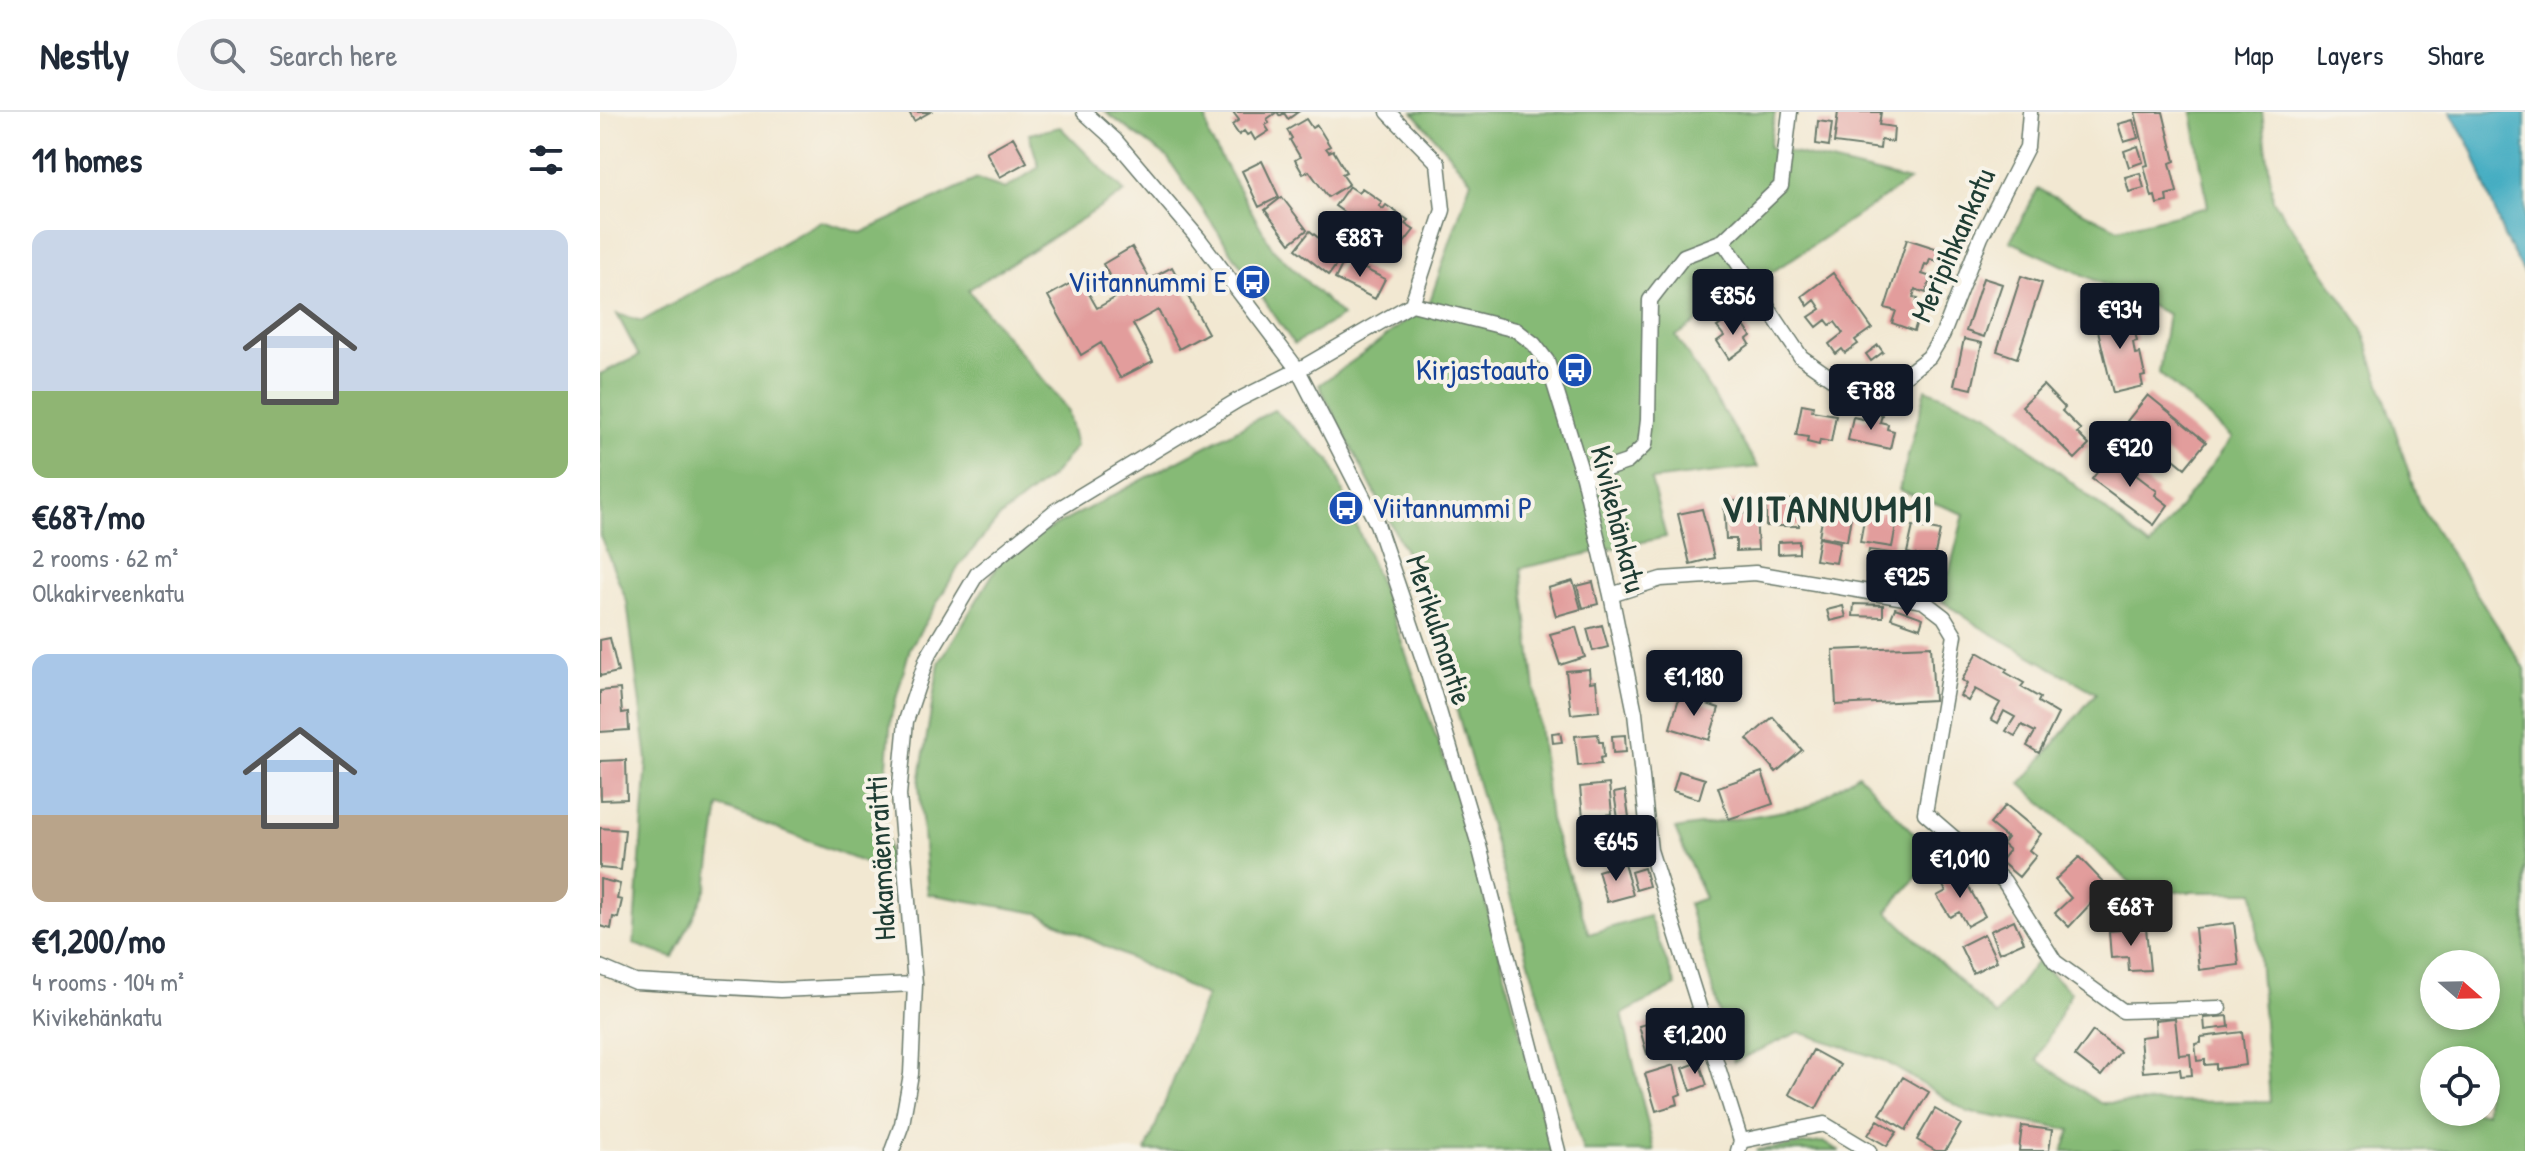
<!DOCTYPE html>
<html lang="en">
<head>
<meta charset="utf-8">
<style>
	body { margin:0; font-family:"Patrick Hand",sans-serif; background:#f6f6f7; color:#1f2937; height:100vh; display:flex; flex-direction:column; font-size:30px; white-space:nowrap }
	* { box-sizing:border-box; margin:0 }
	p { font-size:26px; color:#747a83 }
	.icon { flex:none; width:44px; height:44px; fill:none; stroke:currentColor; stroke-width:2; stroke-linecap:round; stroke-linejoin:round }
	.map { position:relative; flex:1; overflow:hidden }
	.sheet { display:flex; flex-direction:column; background:#fff; width:600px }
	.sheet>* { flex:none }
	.needle { width:52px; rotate:110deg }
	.fabs { position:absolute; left:1820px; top:838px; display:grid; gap:16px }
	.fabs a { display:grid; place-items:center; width:80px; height:80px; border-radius:50%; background:#fff; box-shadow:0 4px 12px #0003; font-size:40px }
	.price { position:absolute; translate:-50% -68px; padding:0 18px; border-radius:8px; background:#111827; color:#fff; font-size:26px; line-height:52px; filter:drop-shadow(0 2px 4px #0008) }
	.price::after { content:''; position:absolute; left:50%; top:48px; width:24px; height:18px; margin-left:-12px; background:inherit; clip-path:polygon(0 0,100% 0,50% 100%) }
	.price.active { background:#222; color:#fff }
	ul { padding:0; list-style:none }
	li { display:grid; align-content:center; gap:16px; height:424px; padding:0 32px }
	li span { display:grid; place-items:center; height:248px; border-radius:16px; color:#555 }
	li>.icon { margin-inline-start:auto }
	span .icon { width:144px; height:144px; fill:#fffc; stroke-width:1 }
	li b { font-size:34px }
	h2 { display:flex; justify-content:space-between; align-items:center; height:96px; padding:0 32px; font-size:34px }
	header { display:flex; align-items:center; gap:48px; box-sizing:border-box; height:112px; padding:0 40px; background:#fff; border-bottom:2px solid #e0e1e3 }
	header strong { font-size:38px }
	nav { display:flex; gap:44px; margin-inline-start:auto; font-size:28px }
	.search { width:560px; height:72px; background:#f6f6f7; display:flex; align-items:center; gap:20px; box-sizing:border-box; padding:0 28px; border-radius:44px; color:#747a83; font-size:30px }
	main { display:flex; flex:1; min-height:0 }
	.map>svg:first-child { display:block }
	.forest { fill:#86ba76; stroke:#527c55; stroke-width:2; fill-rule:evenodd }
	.water { fill:#41abc1; stroke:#30747a; stroke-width:2 }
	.building { fill:#e29d9c }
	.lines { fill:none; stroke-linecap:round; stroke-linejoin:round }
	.minor-casing { stroke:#69796b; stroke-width:17 }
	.minor { stroke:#fff; stroke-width:14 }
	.labels { text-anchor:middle; stroke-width:8; stroke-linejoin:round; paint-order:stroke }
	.street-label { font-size:30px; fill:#1f3d34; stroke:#f7f3e8 }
	.transit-label { font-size:30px; fill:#164399; stroke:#f7f3e8; text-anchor:end }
	.district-label { font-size:38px; font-weight:bold; letter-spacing:2px; fill:#1f3d34; stroke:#f7f3e8 }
</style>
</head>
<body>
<header>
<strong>Nestly</strong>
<div class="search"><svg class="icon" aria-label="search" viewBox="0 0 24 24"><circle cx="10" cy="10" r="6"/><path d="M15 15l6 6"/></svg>Search here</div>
<nav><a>Map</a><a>Layers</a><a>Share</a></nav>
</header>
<main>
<section class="sheet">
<h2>11 homes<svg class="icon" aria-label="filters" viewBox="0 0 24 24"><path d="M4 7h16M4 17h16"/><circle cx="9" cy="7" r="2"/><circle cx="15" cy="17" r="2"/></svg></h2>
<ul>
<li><span style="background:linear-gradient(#c9d6e8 65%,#8fb573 0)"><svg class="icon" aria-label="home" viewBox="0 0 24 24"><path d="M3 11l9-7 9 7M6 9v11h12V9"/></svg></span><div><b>€687/mo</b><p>2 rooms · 62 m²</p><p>Olkakirveenkatu</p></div></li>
<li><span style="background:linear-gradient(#a9c7e8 65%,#b9a48a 0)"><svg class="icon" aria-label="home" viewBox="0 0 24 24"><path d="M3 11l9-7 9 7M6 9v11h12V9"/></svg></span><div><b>€1,200/mo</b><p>4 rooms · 104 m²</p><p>Kivikehänkatu</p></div></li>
</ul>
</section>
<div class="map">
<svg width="1925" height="1039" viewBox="0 0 1925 1039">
	<rect width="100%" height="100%" fill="#f7f3e8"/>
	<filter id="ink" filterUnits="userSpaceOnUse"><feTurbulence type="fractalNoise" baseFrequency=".0125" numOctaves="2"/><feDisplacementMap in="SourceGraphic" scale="16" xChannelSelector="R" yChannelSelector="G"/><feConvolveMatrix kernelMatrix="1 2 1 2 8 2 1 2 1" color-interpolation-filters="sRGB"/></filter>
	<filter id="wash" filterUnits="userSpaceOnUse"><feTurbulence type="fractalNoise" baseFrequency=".006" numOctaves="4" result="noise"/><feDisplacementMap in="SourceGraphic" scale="32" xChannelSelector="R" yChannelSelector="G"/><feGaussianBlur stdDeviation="1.8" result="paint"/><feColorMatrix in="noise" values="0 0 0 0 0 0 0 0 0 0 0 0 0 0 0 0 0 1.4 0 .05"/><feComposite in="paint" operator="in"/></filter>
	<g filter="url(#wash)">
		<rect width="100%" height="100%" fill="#f2e8d2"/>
		<path class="forest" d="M505 0H605L609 25 673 137 742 204 694 232 567 45Z
			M813 0H1175L1169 35 1309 69 1076 224 1158 355 1051 368 1066 425 921 456 950 708 989 822 1049 804 1076 874 1022 902 1054 1039H983L819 466 719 273 774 234 830 189 871 68Z
			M1592 0H1662L1673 88 1762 216 1819 392 1925 557V1039H1463L1471 1018 1368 1000 1283 948 1199 920 1134 950 1088 792 1105 786 1075 717 1208 695 1258 662 1335 744 1287 799 1396 904 1437 849 1471 880 1437 948 1500 991 1670 989 1654 780H1541L1421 672 1496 581 1380 515 1342 489 1364 402 1299 378 1326 277 1387 301 1550 435 1632 326 1559 261 1568 202 1410 129 1438 77 1518 117 1608 95ZM1886 852V904H1834V852ZM1886 948V1000H1834V948Z
			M460 15 525 80 368 178 467 297 476 334 453 363 399 406 359 454 310 536 291 605 284 689 290 761 119 694 107 776 73 846 34 832 47 648 27 490 0 423V262L39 244 17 202 42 209 221 109 261 121 377 67 405 77 439 55 429 22Z
			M674 298 730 348 788 492 857 683 952 1039H546L606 884 438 801 328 782 319 671 339 551 406 440Z
			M1223 1030 1240 1039H1157V1038Z"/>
		<path class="water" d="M1850 0H1925V163L1904 125 1872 37Z"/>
		<g id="blocks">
			<path class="building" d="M309 0H330L314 9Z
				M633 0H698L688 7 684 1 680 4 677 0 667 7 669 11 665 13 669 19 655 28 651 21 647 23 644 19 639 23 632 13 639 8Z
				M1238 0H1281L1279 13 1294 15 1293 30 1281 28 1280 37 1234 31Z
				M1535 0H1563L1575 49 1570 51 1577 80 1566 83 1567 90 1557 92 1555 84 1552 85 1544 54 1548 53Z
				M706 7 712 16 717 13 730 34 726 36 729 40 733 38 746 60 742 62 749 72 728 85 709 59 703 62 695 48 700 45 690 28 692 26 687 18Z
				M1533 8 1538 26 1524 30 1518 12Z
				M1218 9 1232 11 1229 34 1216 32Z
				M413 25 427 50 400 65 386 40Z
				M1538 34 1543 50 1529 55 1524 39Z
				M662 49 679 85 659 95 642 59Z
				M1540 61 1544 76 1529 80 1525 65Z
				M749 74 758 80 762 76 782 90 779 94 783 97 786 93 808 108 805 112 814 118 800 136 793 131 791 134 774 122 770 129 756 119 759 114 743 103 745 101 735 94Z
				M682 85 707 118 690 131 665 98Z
				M710 119 742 145 729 163 696 137Z
				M1307 127 1341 138 1337 149 1330 147 1328 153 1325 152 1322 162 1331 165 1326 181 1315 177 1313 186 1318 187 1316 192 1322 194 1314 219 1292 211 1296 199 1285 196Z
				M532 135 550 167 572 155 608 221 579 237 558 198 533 212 553 249 520 266 501 231 481 243 448 184 480 166 497 196 520 183 503 152Z
				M745 147 785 167 775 187 735 167Z
				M1233 161 1272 216 1255 228 1258 232 1245 241 1242 237 1236 242 1229 232 1243 221 1235 210 1230 213 1226 208 1217 215 1209 205 1221 197 1215 188 1208 194 1202 184Z
				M1421 164 1442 171 1417 246 1397 239Z
				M1383 166 1402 172 1384 225 1366 219Z
				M1526 199 1528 207 1532 206 1537 229 1533 230 1535 242 1540 241 1545 264 1541 265 1543 274 1513 281 1495 206Z
				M1136 202 1151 224 1147 227 1150 232 1129 247 1117 229 1124 224 1117 215Z
				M1364 227 1382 231 1372 277 1354 273Z
				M1278 233 1283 240 1271 249 1266 242Z
				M1443 273 1465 296 1462 299 1481 318 1477 321 1489 333 1475 347 1422 294Z
				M1548 283 1606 330 1585 356 1527 309Z
				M1202 292 1213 294 1212 299 1236 303 1231 330 1220 328 1219 333 1207 330 1208 325 1196 323Z
				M1270 300 1282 303 1280 310 1288 312 1287 317 1294 319 1290 337 1248 328 1253 305 1267 308Z
				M1512 341 1538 360 1536 363 1557 379 1555 383 1568 393 1554 413 1492 367Z
				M1166 388H1199V414H1166Z
				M1137 389V402L1156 401 1158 438 1136 439V427H1126L1124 390Z
				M1225 393 1252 398 1247 429 1219 424Z
				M1102 397 1114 446 1090 452 1078 402Z
				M1281 400 1298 403 1292 435 1260 430 1265 402 1280 405Z
				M1313 414 1340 419 1334 446 1307 441Z
				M1219 426 1240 430 1236 451 1215 448Z
				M1199 429V441L1178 442V430Z
				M1269 438 1291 441 1288 464 1266 460Z
				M1312 455 1331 459 1328 475 1309 471Z
				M973 469 981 497 956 504 948 476Z
				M993 470 998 492 983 496 977 474Z
				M1254 492 1283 493V505L1253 504Z
				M1243 494 1246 505 1230 509 1227 498Z
				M1295 496 1323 506 1320 516 1291 506Z
				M1002 513 1008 535 993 539 987 517Z
				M976 515 985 545 960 553 950 522Z
				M10 526 18 560 0 564V528Z
				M1331 534 1334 588 1236 593 1233 538Z
				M1378 540 1407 557 1405 560 1424 571 1421 575 1440 586 1438 590 1458 602 1439 641 1427 634 1435 620 1422 613 1415 624 1406 619 1415 605 1404 599 1398 611 1391 607 1400 591 1375 577 1368 589 1360 584 1367 572 1362 568Z
				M989 557 990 570 996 569 999 599 971 602 966 559Z
				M20 577 22 601 28 600 29 618 0 620V579Z
				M1080 583 1119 596 1109 628 1070 616Z
				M1173 605 1202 638 1176 660 1147 627Z
				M960 620 962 630 953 631 952 621Z
				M998 622 999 630H1003L1004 645 1000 646 1001 652 978 654 975 624Z
				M1025 623 1026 640 1013 641 1012 624Z
				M26 648 27 687 1 688 0 649Z
				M1079 659 1105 667 1099 687 1073 679Z
				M1162 660 1173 692 1129 707 1118 675Z
				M1009 672 1012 702 983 705 980 675Z
				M1025 679 1029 705 1018 707 1014 681Z
				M1406 693 1441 722 1429 738 1436 744 1419 765 1400 749 1409 738 1402 732 1407 726 1390 712Z
				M0 716 25 718 21 758 0 756Z
				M1479 745 1507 774 1469 815 1455 801 1471 786 1455 768Z
				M1024 751 1033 783 1007 790 998 759Z
				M1044 756 1049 774 1036 778 1031 760Z
				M1348 762 1349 766 1357 762 1362 772 1366 770 1385 804 1367 814 1359 800 1350 805 1337 784 1346 779 1339 767Z
				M0 767 20 772 17 787 22 788 18 806 13 805 11 817 0 814Z
				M1414 808 1424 830 1399 841 1390 819Z
				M1634 811 1639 853 1599 858 1595 816Z
				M1546 816 1550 858 1529 859 1528 845 1511 846 1509 819Z
				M1384 822 1397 849 1373 861 1360 834Z
				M1628 904 1629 915 1605 918 1604 906Z
				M1068 906 1076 934 1047 942 1039 914Z
				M1575 906 1579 943 1590 942 1592 963 1581 964 1580 957 1543 960 1540 925 1556 923 1555 908Z
				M1493 919 1520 940 1501 964 1475 944Z
				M1642 920 1646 953 1616 957V952L1605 953V948L1597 949 1595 932 1601 931V925Z
				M1213 938 1240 953 1216 997 1189 982Z
				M1099 950 1107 973 1091 979 1083 956Z
				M1074 953 1081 982 1076 984 1078 992 1056 999 1045 962Z
				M1303 965 1329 980 1306 1018 1280 1002Z
				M1335 997 1361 1012 1345 1039H1336L1317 1028Z
				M1278 1008 1297 1020 1287 1034 1268 1023Z
				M1422 1014 1452 1018 1449 1039H1419Z"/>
		</g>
	</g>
	<g filter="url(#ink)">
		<use href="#blocks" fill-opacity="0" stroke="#69796b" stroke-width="2"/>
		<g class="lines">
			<defs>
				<path id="minor" d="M484 0 515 28 599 127 698 258 777 412 828 562 878 730 958 1039
					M788 0 838 51 843 98 812 192
					M1123 129 1201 245 1231 266 1266 271 1303 265 1329 245 1343 222 1381 125 1427 35 1430 0
					M983 365 1027 350 1045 333 1048 308 1050 188 1084 144 1123 129 1181 74 1190 0
					M1011 483 1061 467 1155 461 1323 489 1344 505 1355 523 1325 701 1404 769 1455 850 1523 899 1619 896
					M0 855 35 870 180 878 315 872
					M1141 1029 1224 1012 1269 1039
					M292 1039 302 1012 311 962 315 872 299 683 306 609 327 546 377 462 455 399 638 288 698 258 812 192 916 218 934 232 947 249 983 365 1011 483 1035 601 1050 738 1141 1029 1138 1039"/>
			</defs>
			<use href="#minor" class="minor-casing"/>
			<use href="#minor" class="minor"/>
		</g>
	</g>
	<defs>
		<symbol id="bus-disc" viewBox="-11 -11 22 22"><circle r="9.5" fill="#1a4fb4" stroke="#f7f3e8"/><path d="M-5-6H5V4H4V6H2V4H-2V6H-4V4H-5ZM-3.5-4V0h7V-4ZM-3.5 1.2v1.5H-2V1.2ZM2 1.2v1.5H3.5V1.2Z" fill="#fff"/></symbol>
	</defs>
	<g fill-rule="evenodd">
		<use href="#bus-disc" x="633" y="150" width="40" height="40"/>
		<use href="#bus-disc" x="955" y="238" width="40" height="40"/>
		<use href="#bus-disc" x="726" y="376" width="40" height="40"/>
	</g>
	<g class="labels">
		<g class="street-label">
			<text transform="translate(1353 133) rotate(-66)" y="10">Meripihkankatu</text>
			<text transform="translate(1018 407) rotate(76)" y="10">Kivikehänkatu</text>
			<text transform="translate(839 518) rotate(72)" y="10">Merikulmantie</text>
			<text transform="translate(281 746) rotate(-93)" y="10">Hakamäenraitti</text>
		</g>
		<g class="transit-label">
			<text x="627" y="180">Viitannummi E</text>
			<text x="949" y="268">Kirjastoauto</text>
			<text x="772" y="406" text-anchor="start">Viitannummi P</text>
		</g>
		<g class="district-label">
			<text x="1228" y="410">VIITANNUMMI</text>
		</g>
	</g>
</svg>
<div class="fabs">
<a><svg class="needle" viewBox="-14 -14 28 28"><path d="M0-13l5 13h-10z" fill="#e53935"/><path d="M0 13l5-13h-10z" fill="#747a83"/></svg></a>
<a><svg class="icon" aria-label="locate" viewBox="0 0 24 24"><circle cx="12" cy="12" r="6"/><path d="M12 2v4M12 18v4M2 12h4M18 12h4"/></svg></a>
</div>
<b class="price" style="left:760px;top:167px">€887</b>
<b class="price" style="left:1133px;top:225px">€856</b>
<b class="price" style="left:1520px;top:239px">€934</b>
<b class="price" style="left:1271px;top:320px">€788</b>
<b class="price" style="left:1530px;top:377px">€920</b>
<b class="price" style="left:1307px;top:506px">€925</b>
<b class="price" style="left:1094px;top:606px">€1,180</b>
<b class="price" style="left:1016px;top:771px">€645</b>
<b class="price" style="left:1360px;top:788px">€1,010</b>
<b class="price active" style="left:1531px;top:836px">€687</b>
<b class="price" style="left:1095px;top:964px">€1,200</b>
</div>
</main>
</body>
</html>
